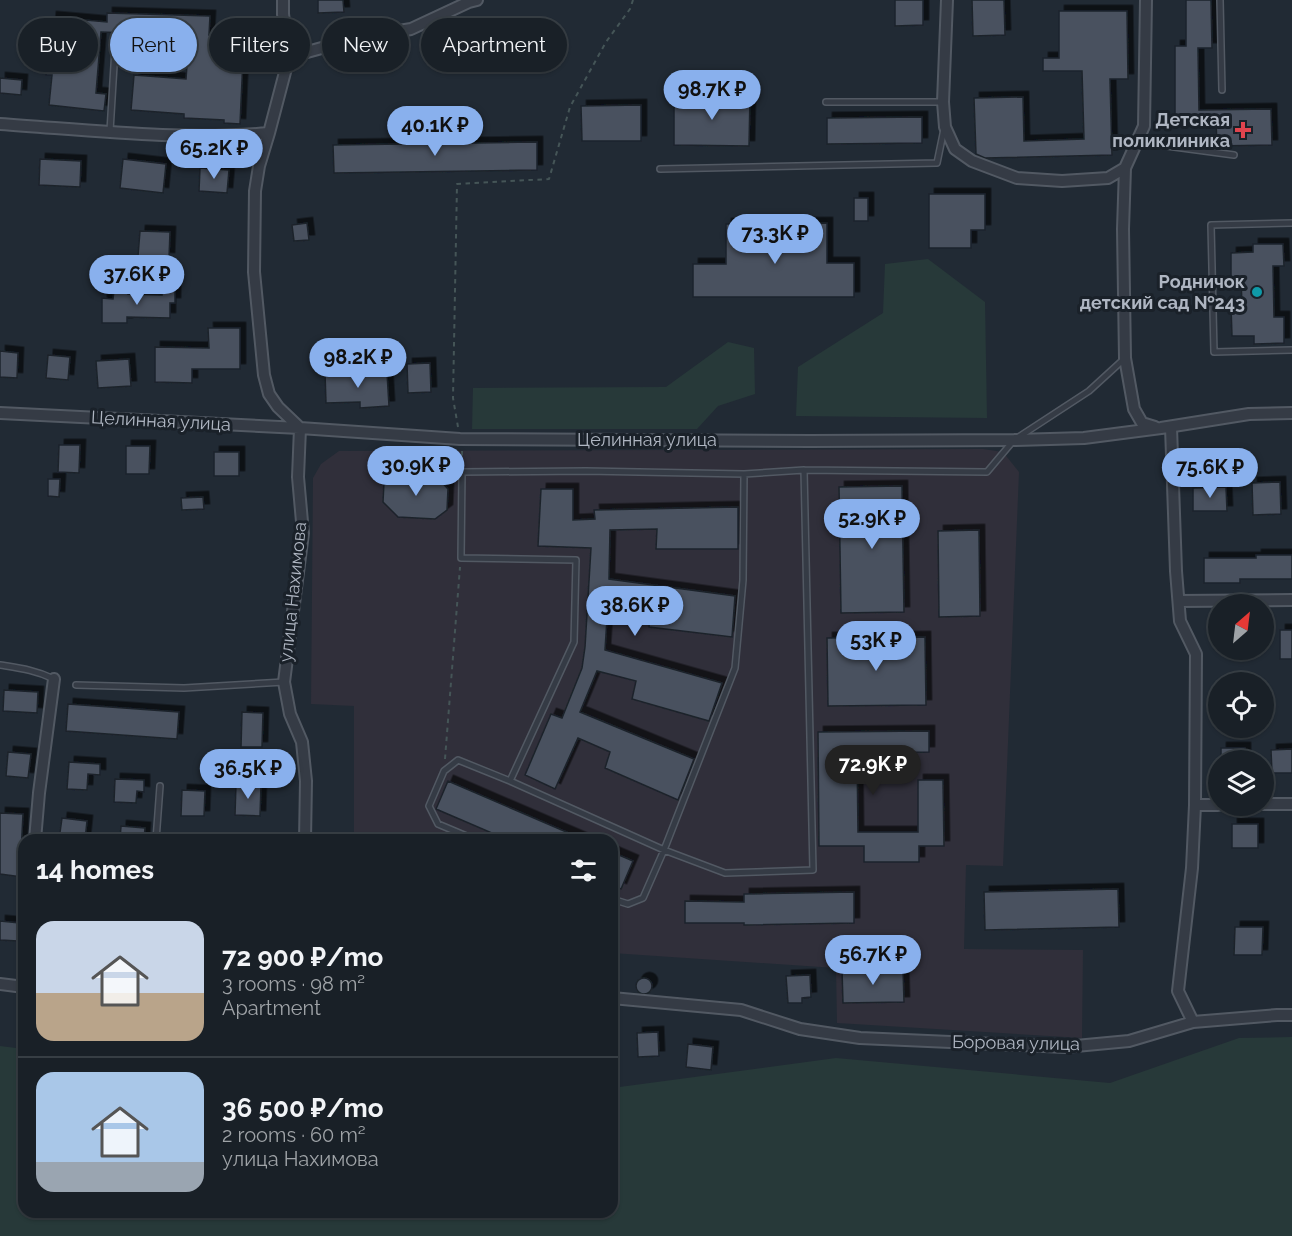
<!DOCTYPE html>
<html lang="en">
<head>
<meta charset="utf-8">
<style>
	body { margin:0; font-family:Raleway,sans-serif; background:#22282f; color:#f1f3f6; height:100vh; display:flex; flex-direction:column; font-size:22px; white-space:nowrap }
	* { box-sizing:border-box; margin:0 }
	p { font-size:20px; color:#9fa3a7 }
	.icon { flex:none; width:33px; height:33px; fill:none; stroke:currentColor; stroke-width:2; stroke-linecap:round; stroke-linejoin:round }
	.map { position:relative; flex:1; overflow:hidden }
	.sheet { position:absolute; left:18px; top:834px; width:600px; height:384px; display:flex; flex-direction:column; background:#192027; border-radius:18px; box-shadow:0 2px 4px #0004,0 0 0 2px #373e44 }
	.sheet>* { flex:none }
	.guide { position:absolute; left:18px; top:18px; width:600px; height:54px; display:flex; gap:12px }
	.needle { width:39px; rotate:28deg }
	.buttons { position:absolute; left:1208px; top:594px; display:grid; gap:12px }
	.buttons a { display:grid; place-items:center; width:66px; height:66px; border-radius:50%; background:#192027; box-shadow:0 2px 4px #0004,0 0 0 2px #373e44; font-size:30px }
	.price { position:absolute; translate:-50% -51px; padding:0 14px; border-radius:21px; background:#89b0ed; color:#111; font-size:20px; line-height:39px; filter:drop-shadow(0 2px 3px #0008) }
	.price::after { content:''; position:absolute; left:50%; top:36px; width:18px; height:14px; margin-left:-9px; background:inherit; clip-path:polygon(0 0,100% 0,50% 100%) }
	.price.on { background:#222; color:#fff }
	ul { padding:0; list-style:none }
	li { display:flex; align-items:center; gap:18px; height:150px; padding:0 18px }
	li+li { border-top:2px solid #373e44 }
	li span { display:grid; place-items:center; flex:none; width:168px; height:120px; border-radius:18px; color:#555 }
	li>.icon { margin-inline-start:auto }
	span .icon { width:72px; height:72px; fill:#fffc; stroke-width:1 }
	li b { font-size:26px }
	h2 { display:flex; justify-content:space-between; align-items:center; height:72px; padding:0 18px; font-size:26px }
	.tag { padding:0 21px; border-radius:27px; background:#192027; box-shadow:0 2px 4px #0004,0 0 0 2px #373e44; font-size:21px; line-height:54px }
	.tag.on { background:#89b0ed; color:#111 }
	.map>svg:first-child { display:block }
	.medical { fill:#302f3a }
	.green { fill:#273939 }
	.building { fill:#48515e; stroke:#1c232b; stroke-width:1.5; filter:url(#shadow) }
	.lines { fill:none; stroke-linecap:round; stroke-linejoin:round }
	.service-casing { stroke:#525963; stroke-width:8 }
	.minor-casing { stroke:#525963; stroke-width:14 }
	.path { stroke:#455557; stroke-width:2; stroke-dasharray:4.5 4.5; stroke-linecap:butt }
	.service { stroke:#353b45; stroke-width:5 }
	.minor { stroke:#353b45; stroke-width:10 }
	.health-dot { fill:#e0444e; stroke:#1a2129; stroke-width:2 }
	.culture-dot { fill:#0f9aa8; stroke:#1a2129; stroke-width:2 }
	.labels { text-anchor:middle; stroke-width:6; stroke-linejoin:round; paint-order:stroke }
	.poi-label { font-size:18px; font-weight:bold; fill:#afb6c2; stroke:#1a2129; text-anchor:end }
	.street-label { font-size:18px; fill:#afb6c2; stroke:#1a2129 }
</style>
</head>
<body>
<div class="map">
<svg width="1292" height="1236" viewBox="0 0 1292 1236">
	<defs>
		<filter id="shadow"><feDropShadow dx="5.5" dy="-5.5" stdDeviation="0" flood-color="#0009"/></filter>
	</defs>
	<rect width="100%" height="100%" fill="#212a34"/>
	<path class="medical" d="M983 449 1003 452 1019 472 1003 866 966 865 964 949 1083 950 1082 1038 837 1023 836 968 612 953V840H354V706L311 704 313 478 321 464 339 451Z"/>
	<path class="green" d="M928 259 985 302 987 418 796 416 798 367 883 313 885 264Z
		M728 342 754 348 755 394 718 406 697 429H472L473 388 666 387Z
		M1292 1037V1236H0V1046L24 1049V1212H612V1088L836 1058 1110 1083 1239 1038Z"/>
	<path class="building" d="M318 0H343L344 12 318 13Z
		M895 0H923V25L895 26Z
		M972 0H1004L1005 35 973 36Z
		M1186 0H1211L1212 48H1198L1199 110 1271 109 1272 145 1217 146 1216 121H1175V46H1186Z
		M1059 11H1127L1128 79H1110L1112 155 985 158 976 154 974 98 1023 97 1024 141 1084 139 1082 71H1043V58H1059Z
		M107 13 210 16 209 35 244 37 240 124 224 123V120L184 118V114L131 110 134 75 186 79 188 51 155 49 156 34 101 32 96 93 106 94 104 111 49 105 52 75H46L51 17 107 22Z
		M0 78 22 80 21 95 0 93Z
		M674 96H750L749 146 674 145Z
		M641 105V141H582L581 106Z
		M922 117V143L827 144V118Z
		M537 142V170L334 173 333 145Z
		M40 159 81 161 80 187 39 185Z
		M123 159 166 164 163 193 120 188Z
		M200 168 229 170 227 193 199 191Z
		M929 194H985V230H971V248H929Z
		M854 198H868V221H854Z
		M307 223 309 240 294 241 292 225Z
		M827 223V263H854V297H693V264H726V224Z
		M140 231 170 232 169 258 138 256Z
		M1253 244H1283L1284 266H1273L1274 317H1284V343L1254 344V336H1232L1231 307H1242L1241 277 1231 278V253L1253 252Z
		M162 286H175V303H170V318L127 317V323H102V298L113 299 114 291H128V294L162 295Z
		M208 328H240V369H192V383L155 382V347L209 348Z
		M0 351 18 353 17 378 0 377Z
		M48 355 70 357 68 380 46 378Z
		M129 359 131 386 98 388 96 361Z
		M430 363 431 392 408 393 407 364Z
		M350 372V375L387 373 389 406 360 408V402L326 403 325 373Z
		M59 445H80L79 473 58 472Z
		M126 446H150L149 474H126Z
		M214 452H239V476H214Z
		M402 475 437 477 448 489 447 510 435 519 398 517 383 502 384 482Z
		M48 479H60L59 497 48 496Z
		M1280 482 1281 514 1253 515 1252 483Z
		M902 486 904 612 841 613 839 487Z
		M1226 487 1227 511H1193V488Z
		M541 489H573V520L595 519 594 510 738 507V549H656L657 529 610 530 609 579 735 596 732 637 649 627 650 609 608 603 605 650 722 683 709 721 632 699 636 681 597 671 580 712 694 759 678 800 605 768 610 752 578 738 555 789 525 775 551 714 562 718 582 668 585 647 591 548 538 546Z
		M203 497 204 509 182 510 181 498Z
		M979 530 980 616 939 617 938 531Z
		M1256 555H1292V579H1240V583H1204V558H1256Z
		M1280 630H1292V659H1280Z
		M925 637 926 705 828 706 827 638Z
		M4 690 38 692 37 713 3 711Z
		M68 704 179 712 177 739 66 731Z
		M242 712 263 713 262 747H241Z
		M929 731V752L857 753 858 832H918V780H943L944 846H919V862H864V846H819L818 732Z
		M1221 748H1245V760H1221Z
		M1292 749V773H1272L1271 750Z
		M8 752 31 754 28 778 6 776Z
		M69 762 100 764V775L88 774 87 790 67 789Z
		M115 779 144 780V792L137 791 136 803 114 802Z
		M448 781 585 840H508L436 809Z
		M236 784 261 785 260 816 235 815Z
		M182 790 205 791 204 816H181Z
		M0 813 23 814 21 854H24V864L22 877 0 874Z
		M62 818 87 821 85 840H59Z
		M1232 824H1258V848H1232Z
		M121 826 145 828 144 840H120Z
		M612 852 633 861 621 889 612 885Z
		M1118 889 1119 927 985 930 984 892Z
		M854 892V923L744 925V923H685V901L744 902V894Z
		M0 921 20 923 18 941 0 940Z
		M1235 927H1263L1262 955H1234Z
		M903 969 904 1002 843 1003 842 970Z
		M810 975 811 997 802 998V1003H788L786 976Z
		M636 986a8 8 0 1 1 16 0a8 8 0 1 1-16 0Z
		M658 1032 659 1056 638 1057 637 1033Z
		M688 1044 713 1047 711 1070 686 1067Z"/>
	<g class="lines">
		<defs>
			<path id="service" d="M1220 0 1222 90
				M826 102H943
				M110 131 115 49
				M1137 142 1234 155
				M660 169 937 163 944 129
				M1292 223 1211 225 1214 352 1292 350
				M0 665C19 668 36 670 54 679
				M76 685 184 688 284 682
				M510 781 574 642 576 560 461 558 462 472 586 471 744 474 804 470 987 472 1014 440 1089 391 1124 359
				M156 840 160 786
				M476 840 438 824 429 806 444 771 458 760 510 781 664 850 725 873 813 870 804 470
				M612 899 628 904 643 898 664 850 735 668 743 580 744 474"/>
			<path id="minor" d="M283 0V14L289 57 269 133 259 166 255 191 254 272 264 375 269 394 278 407 300 428 298 477 303 533 284 682 290 714 302 742 306 781 305 840
				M947 0 943 102 945 127 955 149 972 161 1017 178 1062 181 1108 178 1125 168
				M1146 0 1144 126 1125 168 1123 229 1125 358 1134 409 1142 423 1155 427
				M289 57 358 38 411 29 469 2 477 0
				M0 124C89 130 180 141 269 133
				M0 413 300 428 460 439 810 441 1014 440 1084 438 1161 428 1249 414 1292 413
				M1171 427 1176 571 1180 621 1196 654 1195 805 1192 868 1178 991 1193 1022
				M1179 601 1292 600
				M1263 804H1292
				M1195 805H1218
				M35 840 39 793 54 679
				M0 984 24 987
				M612 998 741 1010 800 1029 860 1038 1065 1047 1129 1041 1193 1022 1277 1015H1292"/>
		</defs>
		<use href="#service" class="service-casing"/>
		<use href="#minor" class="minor-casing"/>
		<path class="path" d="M458 427 453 398 457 184 549 179 570 107 606 42 630 9 633 0
			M462 451V463
			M445 759 460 567"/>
		<use href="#service" class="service"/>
		<use href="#minor" class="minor"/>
	</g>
	<path class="health-dot" d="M1240 121h6v6h6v6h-6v6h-6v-6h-6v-6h6z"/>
	<circle class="culture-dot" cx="1257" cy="292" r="6"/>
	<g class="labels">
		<g class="poi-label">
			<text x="1230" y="126">Детская<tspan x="1230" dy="21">поликлиника</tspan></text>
			<text x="1245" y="288">Родничок<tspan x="1245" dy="21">детский сад №243</tspan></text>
		</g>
		<g class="street-label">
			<text transform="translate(161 421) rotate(3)" y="6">Целинная улица</text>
			<text x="647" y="446">Целинная улица</text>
			<text transform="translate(293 592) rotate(-84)" y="6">улица Нахимова</text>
			<text transform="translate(1016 1043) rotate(1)" y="6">Боровая улица</text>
		</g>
	</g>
</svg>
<div class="buttons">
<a><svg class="needle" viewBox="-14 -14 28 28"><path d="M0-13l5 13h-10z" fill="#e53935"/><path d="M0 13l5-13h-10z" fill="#9fa3a7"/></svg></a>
<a><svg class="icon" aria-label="locate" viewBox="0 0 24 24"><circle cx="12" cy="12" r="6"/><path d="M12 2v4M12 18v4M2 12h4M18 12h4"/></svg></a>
<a><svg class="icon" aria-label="layers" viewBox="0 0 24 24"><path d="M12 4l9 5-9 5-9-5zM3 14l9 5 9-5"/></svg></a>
</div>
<b class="price" style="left:712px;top:121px">98.7K ₽</b>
<b class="price" style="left:435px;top:157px">40.1K ₽</b>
<b class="price" style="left:214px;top:180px">65.2K ₽</b>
<b class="price" style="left:775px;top:265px">73.3K ₽</b>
<b class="price" style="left:137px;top:306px">37.6K ₽</b>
<b class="price" style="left:358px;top:389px">98.2K ₽</b>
<b class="price" style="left:416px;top:497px">30.9K ₽</b>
<b class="price" style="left:1210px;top:499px">75.6K ₽</b>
<b class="price" style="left:872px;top:550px">52.9K ₽</b>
<b class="price" style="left:635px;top:637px">38.6K ₽</b>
<b class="price" style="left:876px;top:672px">53K ₽</b>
<b class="price on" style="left:873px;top:796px">72.9K ₽</b>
<b class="price" style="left:248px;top:800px">36.5K ₽</b>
<b class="price" style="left:873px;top:986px">56.7K ₽</b>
<div class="guide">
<a class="tag">Buy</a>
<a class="tag on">Rent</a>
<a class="tag">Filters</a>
<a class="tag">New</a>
<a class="tag">Apartment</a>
</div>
<section class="sheet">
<h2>14 homes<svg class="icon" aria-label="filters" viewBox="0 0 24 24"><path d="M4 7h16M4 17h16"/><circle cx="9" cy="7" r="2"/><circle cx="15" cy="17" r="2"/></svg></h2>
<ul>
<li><span style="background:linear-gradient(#c9d6e8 60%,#b9a48a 0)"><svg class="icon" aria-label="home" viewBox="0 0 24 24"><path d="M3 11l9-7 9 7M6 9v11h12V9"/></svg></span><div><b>72 900 ₽/mo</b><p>3 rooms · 98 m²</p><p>Apartment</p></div></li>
<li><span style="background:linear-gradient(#a9c7e8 75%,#9aa5b1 0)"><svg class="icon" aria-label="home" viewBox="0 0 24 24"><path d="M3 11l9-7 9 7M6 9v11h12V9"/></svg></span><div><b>36 500 ₽/mo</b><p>2 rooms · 60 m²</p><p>улица Нахимова</p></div></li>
</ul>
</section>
</div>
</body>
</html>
